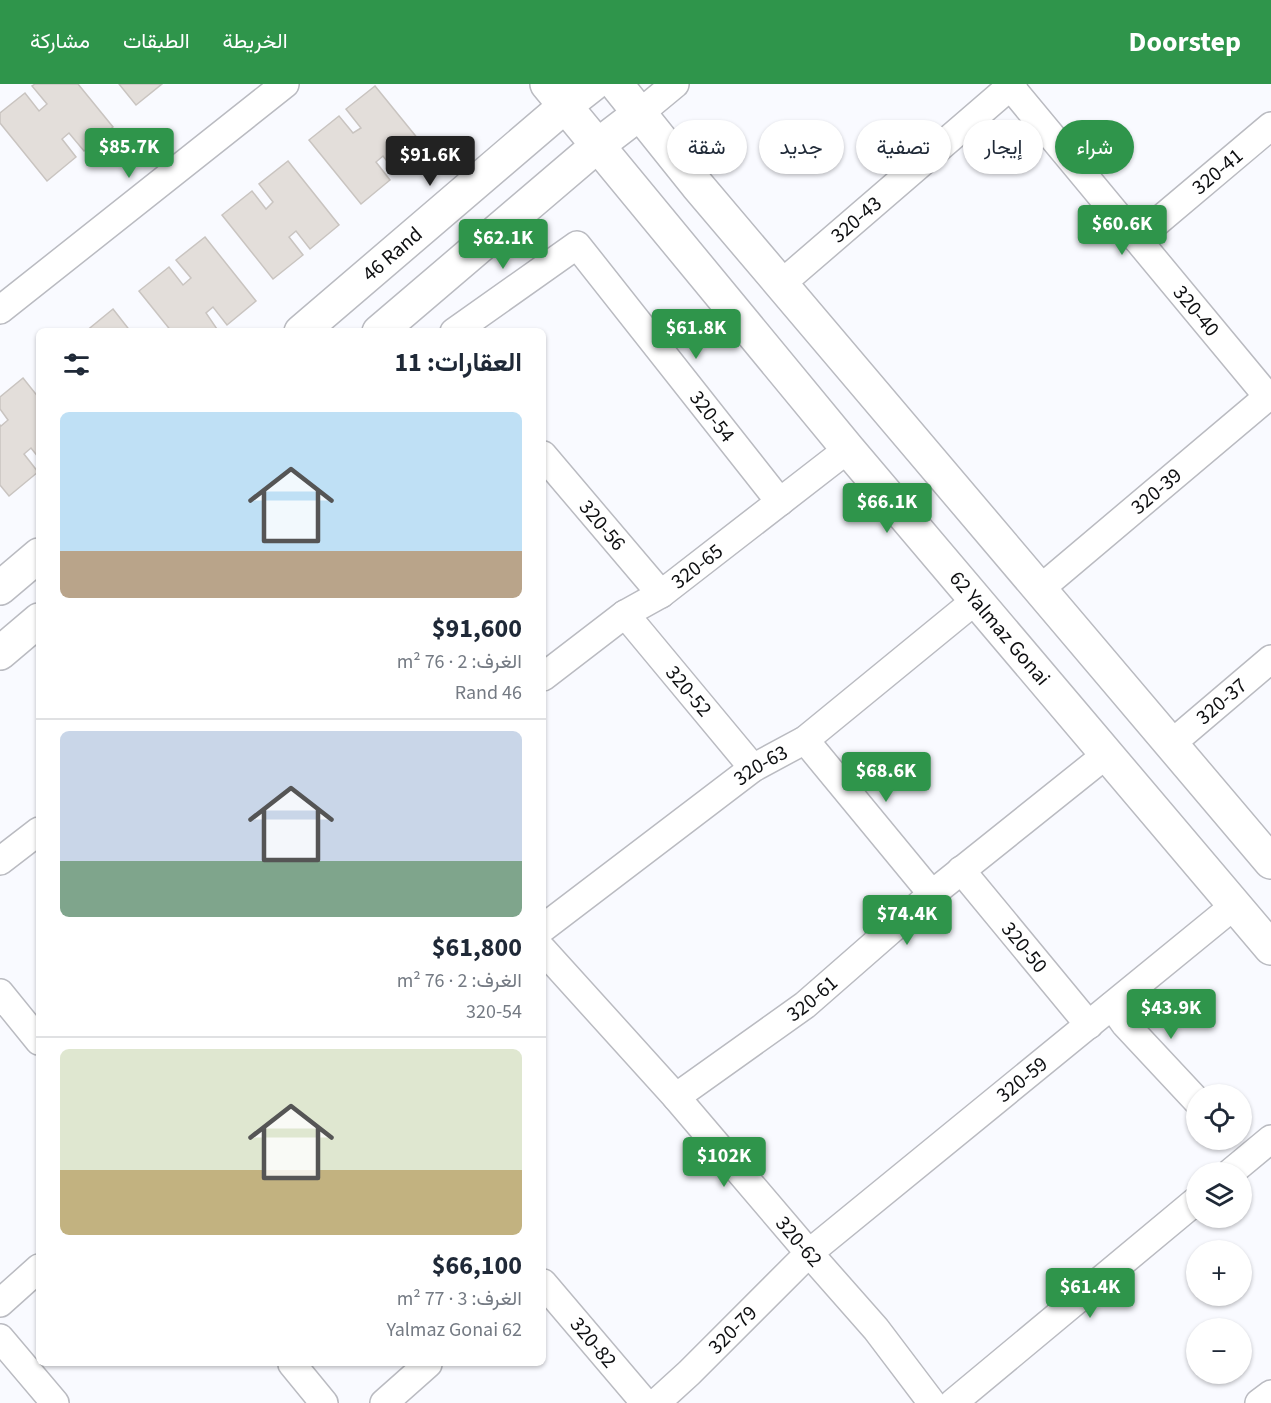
<!DOCTYPE html>
<html lang="ar">
<head>
<meta charset="utf-8">
<style>
	body { margin:0; font-family:"Source Sans 3",Vazirmatn,sans-serif; background:#f2f2f3; color:#1f2937; direction:rtl; height:100vh; display:flex; flex-direction:column; font-size:22px; white-space:nowrap }
	* { box-sizing:border-box; margin:0 }
	p { font-size:20px; color:#747a83 }
	.icon { flex:none; width:33px; height:33px; fill:none; stroke:currentColor; stroke-width:2; stroke-linecap:round; stroke-linejoin:round }
	.map { position:relative; flex:1; overflow:hidden; direction:ltr }
	.sheet { position:absolute; left:36px; top:244px; width:510px; height:1038px; display:flex; flex-direction:column; background:#fff; border-radius:9px; box-shadow:0 2px 4px #0004; direction:rtl }
	.sheet>* { flex:none }
	.guide { position:absolute; left:564px; top:36px; width:570px; height:54px; direction:rtl; display:flex; gap:12px }
	.fabs { position:absolute; left:1186px; top:1000px; display:grid; gap:12px }
	.fabs a { display:grid; place-items:center; width:66px; height:66px; border-radius:50%; background:#fff; box-shadow:0 2px 4px #0004; font-size:30px }
	.price { position:absolute; translate:-50% -51px; padding:0 14px; border-radius:6px; background:#2f954b; color:#fff; font-size:20px; line-height:39px; filter:drop-shadow(0 2px 3px #0008) }
	.price::after { content:''; position:absolute; left:50%; top:36px; width:18px; height:14px; margin-left:-9px; background:inherit; clip-path:polygon(0 0,100% 0,50% 100%) }
	.price.on { background:#222; color:#fff }
	ul { padding:0; list-style:none }
	li { display:grid; align-content:center; gap:12px; height:318px; padding:0 24px }
	li+li { border-top:2px solid #e0e1e3 }
	li span { display:grid; place-items:center; height:186px; border-radius:9px; color:#555 }
	li>.icon { margin-inline-start:auto }
	span .icon { width:108px; height:108px; fill:#fffc; stroke-width:1 }
	li b { font-size:26px }
	h2 { display:flex; justify-content:space-between; align-items:center; height:72px; padding:0 24px; font-size:26px }
	.chip { padding:0 21px; border-radius:27px; background:#fff; box-shadow:0 2px 4px #0004; font-size:21px; line-height:54px }
	.chip.on { background:#2f954b; color:#fff }
	header { display:flex; align-items:center; gap:36px; box-sizing:border-box; height:84px; padding:0 30px; background:#2f954b; color:#fff }
	header strong { font-size:28px }
	nav { display:flex; gap:33px; margin-inline-start:auto; font-size:21px }
	.map>svg:first-child { display:block }
	.building { fill:#e3deda; stroke:#c9c4c0; stroke-width:1.5 }
	.lines { fill:none; stroke-linecap:round; stroke-linejoin:round }
	.minor-casing { stroke:#babbc1; stroke-width:30 }
	.major-casing { stroke:#babbc1; stroke-width:36 }
	.minor { stroke:#fff; stroke-width:27 }
	.major { stroke:#fff; stroke-width:33 }
	.labels { text-anchor:middle; stroke-width:4.5; stroke-linejoin:round; paint-order:stroke }
	.street-label { font-size:21px; fill:#0e0f11; stroke:#f9faff }
</style>
</head>
<body>
<header>
<strong>Doorstep</strong>
<nav><a>الخريطة</a><a>الطبقات</a><a>مشاركة</a></nav>
</header>
<div class="map">
<svg width="1271" height="1319" viewBox="0 0 1271 1319">
	<rect width="100%" height="100%" fill="#f9faff"/>
	<path class="building" d="M35 0H78L113 43 84 67 69 49 62 55 76 73 47 97 0 39V29L25 9 39 27 47 20 32 2Z
		M119 0H162L136 21Z
		M375 2 427 66 397 90 383 72 376 78 390 96 361 120 309 56 339 32 353 49 361 44 346 25Z
		M288 77 339 141 310 165 296 147 289 153 303 171 273 195 222 131 252 107 266 125 273 118 259 100Z
		M205 153 256 217 227 241 213 223 206 229 219 248H172L139 207 169 183 183 201 191 194 176 176Z
		M113 225 131 248H85Z
		M23 294 39 314V374L31 364 24 370 38 388 9 412 0 401V341L1 342 8 336 0 325V313Z"/>
	<g class="lines">
		<defs>
			<g id="minor">
				<path id="s1" d="M1010 2 1268 313"/>
				<path d="M640 29 675 0"/>
				<path id="s2" d="M1137 155 1271 42"/>
				<path id="s3" d="M781 200 1013 0"/>
				<path d="M0 226 285 0"/>
				<path id="s4" d="M454 248 577 161 780 418"/>
				<path id="s5" d="M543 371 661 510"/>
				<path id="s6" d="M1040 505 1271 310"/>
				<path id="s7" d="M625 530 753 684"/>
				<path id="s8" d="M543 593 625 530 661 510 848 365"/>
				<path d="M805 656 932 810"/>
				<path id="s9" d="M1171 660 1271 575"/>
				<path d="M0 777 39 747"/>
				<path id="s10" d="M961 786 1089 941"/>
				<path id="s11" d="M543 844 753 684 805 656 976 516"/>
				<path id="s12" d="M543 866 676 1013 809 1169 876 1245 932 1319"/>
				<path d="M0 909 39 957"/>
				<path d="M1112 922 1125 940 1197 1017"/>
				<path id="s13" d="M676 1013 805 921 932 810 1107 670"/>
				<path d="M1230 1089 1271 1055"/>
				<path id="s14" d="M543 1199 645 1319"/>
				<path d="M0 1219 39 1184"/>
				<path d="M0 1254 55 1319"/>
				<path d="M292 1280 324 1319"/>
				<path d="M384 1319 428 1280"/>
				<path id="s15" d="M656 1319 689 1289 809 1169 1235 821"/>
				<path d="M953 1319 1197 1116"/>
				<path d="M1259 1319 1271 1310"/>
			</g>
			<g id="major">
				<path id="s16" d="M547 0 848 365 1271 864"/>
				<path d="M616 0 697 101 1271 778"/>
				<path id="s17" d="M301 248 565 22 593 0"/>
				<path d="M379 248 597 62 640 29"/>
				<path d="M0 504 39 471"/>
				<path d="M0 569 39 536"/>
			</g>
		</defs>
		<use href="#minor" class="minor-casing"/>
		<use href="#major" class="major-casing"/>
		<use href="#minor" class="minor"/>
		<use href="#major" class="major"/>
	</g>
	<g class="labels">
		<g class="street-label">
			<text dy="7" stroke="none"><textPath href="#s2" startOffset="105">320-41</textPath></text>
			<text dy="7" stroke="none"><textPath href="#s3" startOffset="99">320-43</textPath></text>
			<text dy="7" stroke="none"><textPath href="#s17" startOffset="120">46 Rand</textPath></text>
			<text dy="7" stroke="none"><textPath href="#s1" startOffset="292">320-40</textPath></text>
			<text dy="7" stroke="none"><textPath href="#s4" startOffset="369">320-54</textPath></text>
			<text dy="7" stroke="none"><textPath href="#s6" startOffset="152">320-39</textPath></text>
			<text dy="7" stroke="none"><textPath href="#s5" startOffset="92">320-56</textPath></text>
			<text dy="7" stroke="none"><textPath href="#s8" startOffset="190">320-65</textPath></text>
			<text dy="7" stroke="none"><textPath href="#s16" startOffset="708">62 Yalmaz Gonai</textPath></text>
			<text dy="7" stroke="none"><textPath href="#s7" startOffset="100">320-52</textPath></text>
			<text dy="7" stroke="none"><textPath href="#s9" startOffset="66">320-37</textPath></text>
			<text dy="7" stroke="none"><textPath href="#s11" startOffset="272">320-63</textPath></text>
			<text dy="7" stroke="none"><textPath href="#s10" startOffset="100">320-50</textPath></text>
			<text dy="7" stroke="none"><textPath href="#s13" startOffset="168">320-61</textPath></text>
			<text dy="7" stroke="none"><textPath href="#s15" startOffset="489">320-59</textPath></text>
			<text dy="7" stroke="none"><textPath href="#s12" startOffset="388">320-62</textPath></text>
			<text dy="7" stroke="none"><textPath href="#s15" startOffset="106">320-79</textPath></text>
			<text dy="7" stroke="none"><textPath href="#s14" startOffset="78">320-82</textPath></text>
		</g>
	</g>
</svg>
<div class="fabs">
<a><svg class="icon" aria-label="locate" viewBox="0 0 24 24"><circle cx="12" cy="12" r="6"/><path d="M12 2v4M12 18v4M2 12h4M18 12h4"/></svg></a>
<a><svg class="icon" aria-label="layers" viewBox="0 0 24 24"><path d="M12 4l9 5-9 5-9-5zM3 14l9 5 9-5"/></svg></a>
<a>+</a>
<a>−</a>
</div>
<b class="price" style="left:129px;top:95px">$85.7K</b>
<b class="price on" style="left:430px;top:103px">$91.6K</b>
<b class="price" style="left:1122px;top:172px">$60.6K</b>
<b class="price" style="left:503px;top:186px">$62.1K</b>
<b class="price" style="left:696px;top:276px">$61.8K</b>
<b class="price" style="left:887px;top:450px">$66.1K</b>
<b class="price" style="left:886px;top:719px">$68.6K</b>
<b class="price" style="left:907px;top:862px">$74.4K</b>
<b class="price" style="left:1171px;top:956px">$43.9K</b>
<b class="price" style="left:724px;top:1104px">$102K</b>
<b class="price" style="left:1090px;top:1235px">$61.4K</b>
<div class="guide">
<a class="chip on">شراء</a>
<a class="chip">إيجار</a>
<a class="chip">تصفية</a>
<a class="chip">جديد</a>
<a class="chip">شقة</a>
</div>
<section class="sheet">
<h2>العقارات: 11<svg class="icon" aria-label="filters" viewBox="0 0 24 24"><path d="M4 7h16M4 17h16"/><circle cx="9" cy="7" r="2"/><circle cx="15" cy="17" r="2"/></svg></h2>
<ul>
<li><span style="background:linear-gradient(#bfe0f5 75%,#b9a48a 0)"><svg class="icon" aria-label="home" viewBox="0 0 24 24"><path d="M3 11l9-7 9 7M6 9v11h12V9"/></svg></span><div><b>$91,600</b><p>الغرف: 2 · 76 m²</p><p>46 Rand</p></div></li>
<li><span style="background:linear-gradient(#c9d6e8 70%,#7fa58c 0)"><svg class="icon" aria-label="home" viewBox="0 0 24 24"><path d="M3 11l9-7 9 7M6 9v11h12V9"/></svg></span><div><b>$61,800</b><p>الغرف: 2 · 76 m²</p><p>320-54</p></div></li>
<li><span style="background:linear-gradient(#dfe7d0 65%,#c2b280 0)"><svg class="icon" aria-label="home" viewBox="0 0 24 24"><path d="M3 11l9-7 9 7M6 9v11h12V9"/></svg></span><div><b>$66,100</b><p>الغرف: 3 · 77 m²</p><p>62 Yalmaz Gonai</p></div></li>
</ul>
</section>
</div>
</body>
</html>
